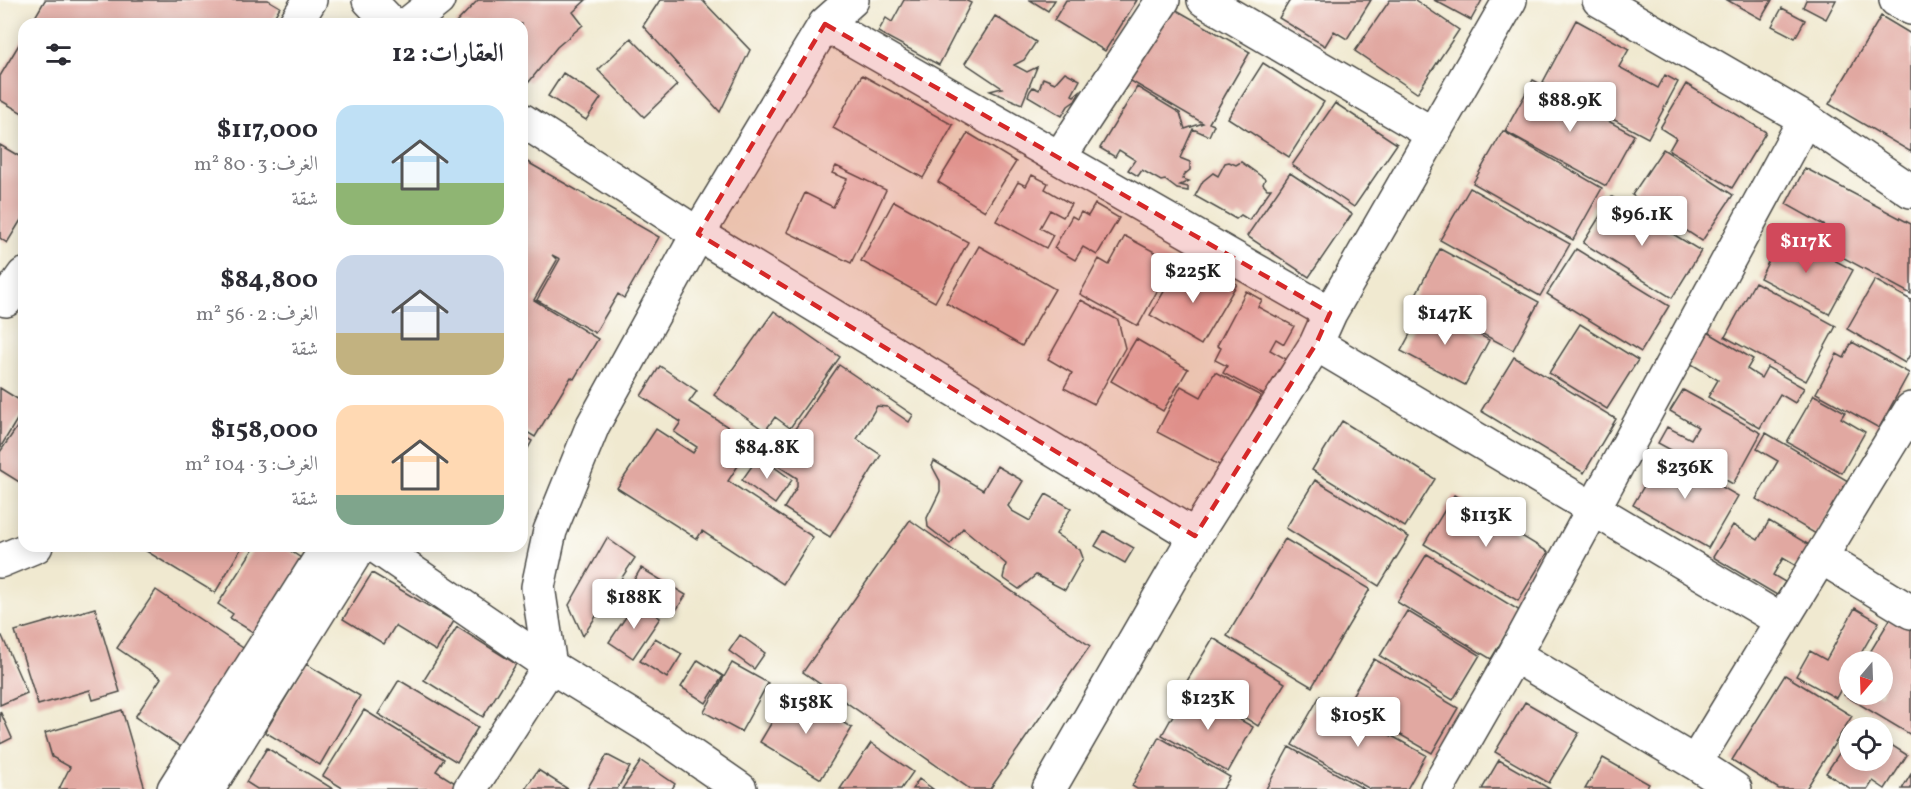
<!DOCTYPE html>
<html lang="ar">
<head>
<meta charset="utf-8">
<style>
	body { margin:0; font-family:Vollkorn,Amiri,serif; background:#f2f2f3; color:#2b2b33; direction:rtl; height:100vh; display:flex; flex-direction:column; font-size:22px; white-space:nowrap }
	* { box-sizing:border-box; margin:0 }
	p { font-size:20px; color:#7c7c81 }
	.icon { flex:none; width:33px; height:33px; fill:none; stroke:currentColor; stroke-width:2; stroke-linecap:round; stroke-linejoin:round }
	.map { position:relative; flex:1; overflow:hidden; direction:ltr }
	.sheet { position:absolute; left:18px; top:18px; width:510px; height:534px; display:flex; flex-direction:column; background:#fff; border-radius:18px; box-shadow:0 3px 15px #0003; direction:rtl }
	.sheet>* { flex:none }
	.needle { width:39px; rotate:199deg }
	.controls { position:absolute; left:1839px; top:651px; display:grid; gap:12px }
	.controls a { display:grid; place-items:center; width:54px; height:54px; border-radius:50%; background:#fff; box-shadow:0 3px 15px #0003; font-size:30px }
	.price { position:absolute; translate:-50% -51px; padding:0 14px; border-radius:6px; background:#fff; color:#222; font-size:20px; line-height:39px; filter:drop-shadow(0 2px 3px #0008) }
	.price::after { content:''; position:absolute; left:50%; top:36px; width:18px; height:14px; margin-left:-9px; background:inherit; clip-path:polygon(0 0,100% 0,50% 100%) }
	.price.selected { background:#d1495b; color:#fff }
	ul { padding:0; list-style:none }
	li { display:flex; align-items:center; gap:18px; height:150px; padding:0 24px }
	li span { display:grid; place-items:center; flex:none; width:168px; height:120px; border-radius:18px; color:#555 }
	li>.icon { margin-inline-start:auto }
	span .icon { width:72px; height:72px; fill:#fffc; stroke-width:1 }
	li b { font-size:26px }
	h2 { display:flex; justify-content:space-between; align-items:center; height:72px; padding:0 24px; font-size:26px }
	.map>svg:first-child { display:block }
	.building { fill:#e1a8a1 }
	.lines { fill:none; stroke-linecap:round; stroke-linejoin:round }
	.minor-casing { stroke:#494844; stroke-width:36 }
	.minor { stroke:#fff; stroke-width:33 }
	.marked { fill:#d62828; fill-opacity:0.2; stroke:#d62828; stroke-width:4.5; stroke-dasharray:12 8; stroke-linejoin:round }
</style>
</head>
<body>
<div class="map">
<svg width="1911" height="789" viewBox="0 0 1911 789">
	<rect width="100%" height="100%" fill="#fdfcf7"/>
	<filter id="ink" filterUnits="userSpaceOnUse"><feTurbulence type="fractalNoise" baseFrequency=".0167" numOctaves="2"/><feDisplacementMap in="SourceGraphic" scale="12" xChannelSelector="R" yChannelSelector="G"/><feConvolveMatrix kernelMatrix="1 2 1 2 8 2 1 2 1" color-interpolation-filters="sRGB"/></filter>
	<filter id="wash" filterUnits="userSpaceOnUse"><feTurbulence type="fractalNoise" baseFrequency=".008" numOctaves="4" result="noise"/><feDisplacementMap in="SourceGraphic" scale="24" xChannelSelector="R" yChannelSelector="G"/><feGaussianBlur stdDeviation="1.35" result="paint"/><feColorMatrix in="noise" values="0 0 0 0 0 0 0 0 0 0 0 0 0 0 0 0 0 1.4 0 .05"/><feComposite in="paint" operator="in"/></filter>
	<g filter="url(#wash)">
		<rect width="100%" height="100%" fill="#f0e9d0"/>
		<g id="blocks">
			<path class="building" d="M45 0H268L280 7 270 24H31Z
				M478 0H586L573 12 583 25 557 47 529 82 522 77V24H455Z
				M660 0H702L750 50 720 112 643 26Z
				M904 0H965L971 3 939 65 878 32 886 18 892 22Z
				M1030 0H1055L1048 11Z
				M1066 0H1137L1105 51 1054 20Z
				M1290 0H1371L1347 39 1334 31 1325 46 1279 18Z
				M1390 0H1415L1459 30 1417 93 1355 51Z
				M1434 0H1482L1471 20Z
				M1727 0H1772L1761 19Z
				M1806 0H1836L1826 19 1803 7Z
				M1166 4 1250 52 1209 123 1214 125 1209 136 1193 129 1180 158 1190 162V170L1185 174 1183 179 1189 181 1180 185 1188 187V191L1177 189 1165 180 1161 181 1142 170 1138 176 1128 170 1135 160 1119 150 1115 157 1100 148 1137 87 1180 113 1185 129 1203 123 1124 77Z
				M1782 8 1805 20 1795 38 1772 26Z
				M995 16 1036 42 1024 60 1014 65 1027 72 1037 67 1022 104 990 91 1002 88 965 63Z
				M1881 16 1911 34V152L1829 104Z
				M1576 20 1629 49 1619 67 1658 88 1665 75 1678 82 1648 138 1543 82Z
				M24 36V114L0 100V76Z
				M631 38 677 85 644 117 598 70Z
				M1263 63 1324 102 1289 157 1228 118Z
				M1065 72 1080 80 1072 95 1074 96 1081 90 1075 101 1068 106 1062 116 1028 96 1030 91 1033 87 1039 90 1043 78 1055 83Z
				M563 73 601 98 586 120 548 96Z
				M862 75 953 125 923 178 833 128Z
				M1533 80 1634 135 1606 186 1505 131Z
				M1686 84 1766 132 1732 188 1669 150 1676 138 1660 128Z
				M1335 103 1397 144 1354 207 1292 165Z
				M1503 131 1602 188 1573 240 1473 183Z
				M968 133 1016 162 985 211 938 182Z
				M0 145 24 159V215L7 243 0 238Z
				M1663 149 1733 195 1702 241 1632 195Z
				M522 159 659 237 624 298 618 294 595 333 537 300 560 259 552 255 557 260 534 300 598 339 574 379 571 377 535 437 522 429Z
				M1229 162 1236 165 1241 162 1265 179 1263 184 1267 189H1271L1249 220 1241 215 1236 219 1195 196 1203 181 1213 173 1218 176 1225 163Z
				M836 166 886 190 851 263 787 232 805 193 833 207 847 179 832 173Z
				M1805 168 1911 224V294L1820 245 1829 228 1786 204Z
				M1290 173 1352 214 1309 277 1247 236Z
				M1032 175 1048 183 1045 189 1071 204 1063 217 1050 210 1040 228 1053 235 1046 248 996 221 1018 182 1026 186Z
				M1470 188 1570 244 1540 296 1440 240Z
				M1612 197 1701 251 1672 298 1583 243Z
				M894 201 968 242 935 302 861 261Z
				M1095 204 1119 218 1097 255 1083 247 1075 260 1054 248 1072 216 1077 219 1081 212 1088 216Z
				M1783 233 1853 270 1829 314 1760 278Z
				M1125 236 1173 262 1138 326 1080 294 1099 259 1109 265Z
				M979 246 1055 289 1022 346 946 303Z
				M1440 249 1539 302 1513 350 1414 298Z
				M1576 249 1669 306 1641 352 1547 294Z
				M1178 268 1209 286 1217 273 1237 284 1201 345 1150 315Z
				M1875 280 1911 300V353L1905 363 1847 329Z
				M1755 282 1836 326 1806 381 1725 337Z
				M1246 291 1262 300 1258 307 1294 326 1284 344 1276 339 1270 350 1286 359 1266 396 1223 373 1227 366 1215 360 1221 348 1217 346Z
				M1081 300 1118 320 1125 348 1094 404 1064 388 1072 373 1048 359Z
				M1425 306 1489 340 1465 385 1401 351Z
				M774 311 840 357 790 428 775 417 765 431 714 395Z
				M1580 324 1638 360 1607 409 1549 373Z
				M1706 331 1753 359 1747 369 1761 378 1767 367 1804 388 1795 403 1780 394 1760 428 1708 397 1718 380 1688 362Z
				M1136 339 1188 369 1163 411 1111 381Z
				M1852 342 1909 373 1879 428 1816 393 1837 354 1844 358Z
				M1514 357 1616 419 1584 473 1481 411Z
				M839 365 913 415 909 422 887 407 877 406 857 439 881 455 830 537 784 508 797 487V478L772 462Z
				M660 366 697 391 689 402 753 443 728 481 813 537 783 584 702 531 697 539 617 488 656 429 693 453 697 447 674 432 681 422 641 396Z
				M1215 372 1261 396 1223 467 1157 432 1181 386 1201 397Z
				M0 388 24 403V408L0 448Z
				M1683 390 1761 433 1733 484 1658 443 1667 427 1691 439 1698 427 1670 411Z
				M1814 395 1845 412 1841 418 1865 432 1842 473 1787 442Z
				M24 417V485L0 470V452Z
				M1342 421 1435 479 1405 527 1312 470Z
				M1766 433 1848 481 1816 534 1756 499 1778 461 1757 449Z
				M522 435 532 441 522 459Z
				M1663 453 1738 496 1708 548 1633 505Z
				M759 456 792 480 775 504 742 480Z
				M934 461 983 490 997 466 1023 481 1008 506 1012 511 1030 521 1046 494 1071 508 1056 534 1080 550 1083 558 1065 590 1036 575 1019 589 1003 578 1006 564 963 528 950 544 928 527 927 518 940 491V481L932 466Z
				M1315 480 1409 537 1379 586 1286 528Z
				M1454 495 1548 552 1518 601 1424 544Z
				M910 520 1090 646 990 789H970L803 672Z
				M1769 521 1811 546 1798 567 1783 558 1773 575 1785 582 1777 595 1713 557 1733 525 1758 540Z
				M1104 531 1134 548 1125 563 1095 546Z
				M607 538 635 558 583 636 569 605Z
				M1285 539 1370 589 1312 687 1227 636Z
				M138 546H240L242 547 215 593Z
				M255 546H283L304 560 256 634 230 618 233 614 218 604Z
				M1427 554 1520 611 1491 659 1397 602Z
				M641 568 686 595 675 612 631 585Z
				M372 573 454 621 436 651 395 626 384 644 343 619Z
				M156 590 246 650 181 747 135 717 161 678 117 648Z
				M636 602 660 618 633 658 609 642Z
				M95 608 120 692 93 700 90 690 38 705 15 631Z
				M1855 608 1879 622 1856 662H1850V674L1836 698 1796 676 1810 651 1826 660Z
				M1407 611 1480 655 1453 700 1380 656Z
				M1892 616 1911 628V735L1844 695 1850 686V694H1882V662H1864Z
				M457 627 516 664 483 717 424 680Z
				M740 635 765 653 754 669 729 651Z
				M2 636 27 693 0 705V637Z
				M655 638 682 654 667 678 640 661Z
				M1213 638 1285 683 1258 726 1187 681Z
				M1374 659 1458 708 1432 753 1347 704Z
				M698 660 723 676 706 703 681 687Z
				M732 663 768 683 741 732 704 712Z
				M306 664 360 696 320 765 265 732Z
				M1785 675 1852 716 1806 789H1779L1732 760Z
				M399 680 478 727 457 762 378 714Z
				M791 690 852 728 821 779 760 742Z
				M1187 690 1253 727 1228 772 1162 735Z
				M1320 696 1426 755 1407 789H1370L1292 745Z
				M1525 702 1579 733 1549 783 1495 752Z
				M122 710 145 789H59L70 767 52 757 45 733Z
				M364 710 444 759 436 771 460 786 458 789H344L323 776Z
				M0 711 12 738 0 744Z
				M1159 737 1230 777 1223 789H1137L1132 786Z
				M1850 737V760H1882V739L1907 755 1885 789 1873 781 1868 789H1851L1826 773Z
				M871 743 913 772 901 789H840Z
				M1289 747 1364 789H1266Z
				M267 748 333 789H257L246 782Z
				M607 755 630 767 617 789H587Z
				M1603 758 1649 784 1646 789H1585Z
				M1499 760 1550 789H1482Z
				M641 761 675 784 672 789H622Z
				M538 770 568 789H525Z
				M1911 774V789H1902Z
				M919 779 933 789H912Z"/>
		</g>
	</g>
	<g filter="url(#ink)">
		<use href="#blocks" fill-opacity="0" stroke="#494844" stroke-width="1.5"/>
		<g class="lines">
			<defs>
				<path id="minor" d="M369 0 392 24
					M1204 0 1433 134
					M1599 0 1805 119 1911 191
					M1896 0 1911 8
					M295 24 310 0
					M408 24 438 0
					M825 24 1330 313
					M522 120 698 234 1195 536
					M1059 158 1163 0
					M6 300 24 275
					M1316 344 1782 621
					M375 546 550 666 656 731 740 789
					M1821 557 1911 612
					M0 561 36 546
					M1695 763 1911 409
					M174 789 328 546
					M208 789 360 546
					M470 789 550 666 538 587 550 531 593 425 698 234 825 24 852 0
					M1049 789 1195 536 1316 344 1330 313 1510 0
					M1437 789 1514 655
					M1735 789 1695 763 1514 655 1805 119"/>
			</defs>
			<use href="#minor" class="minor-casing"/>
			<use href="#minor" class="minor"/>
		</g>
	</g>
	<path class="marked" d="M825 24 1330 313 1316 344 1195 536 698 234Z"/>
</svg>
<div class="controls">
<a><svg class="needle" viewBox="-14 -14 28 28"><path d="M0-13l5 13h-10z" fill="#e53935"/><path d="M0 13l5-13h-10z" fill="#7c7c81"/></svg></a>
<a><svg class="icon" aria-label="locate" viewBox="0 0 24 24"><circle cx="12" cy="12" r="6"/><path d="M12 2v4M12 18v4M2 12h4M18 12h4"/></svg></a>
</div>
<b class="price" style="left:1570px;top:133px">$88.9K</b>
<b class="price" style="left:1642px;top:247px">$96.1K</b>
<b class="price selected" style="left:1806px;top:274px">$117K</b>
<b class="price" style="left:1193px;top:304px">$225K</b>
<b class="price" style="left:1445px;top:346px">$147K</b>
<b class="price" style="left:767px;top:480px">$84.8K</b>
<b class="price" style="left:1685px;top:500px">$236K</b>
<b class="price" style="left:1486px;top:548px">$113K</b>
<b class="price" style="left:634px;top:630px">$188K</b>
<b class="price" style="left:1208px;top:731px">$123K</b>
<b class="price" style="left:806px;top:735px">$158K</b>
<b class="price" style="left:1358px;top:748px">$105K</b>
<section class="sheet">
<h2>العقارات: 12<svg class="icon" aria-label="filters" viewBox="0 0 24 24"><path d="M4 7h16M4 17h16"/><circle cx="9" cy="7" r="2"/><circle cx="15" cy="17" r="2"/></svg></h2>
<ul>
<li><span style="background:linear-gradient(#bfe0f5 65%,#8fb573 0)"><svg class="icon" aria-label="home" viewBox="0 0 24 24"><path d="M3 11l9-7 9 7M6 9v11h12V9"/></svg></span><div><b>$117,000</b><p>الغرف: 3 · 80 m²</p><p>شقة</p></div></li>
<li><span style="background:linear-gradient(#c9d6e8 65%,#c2b280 0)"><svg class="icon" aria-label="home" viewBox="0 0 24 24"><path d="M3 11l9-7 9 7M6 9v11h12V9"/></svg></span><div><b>$84,800</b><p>الغرف: 2 · 56 m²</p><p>شقة</p></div></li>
<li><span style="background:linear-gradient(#ffd9b3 75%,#7fa58c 0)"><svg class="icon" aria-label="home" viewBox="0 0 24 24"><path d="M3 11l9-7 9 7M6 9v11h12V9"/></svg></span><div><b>$158,000</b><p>الغرف: 3 · 104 m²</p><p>شقة</p></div></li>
</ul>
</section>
</div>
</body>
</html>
